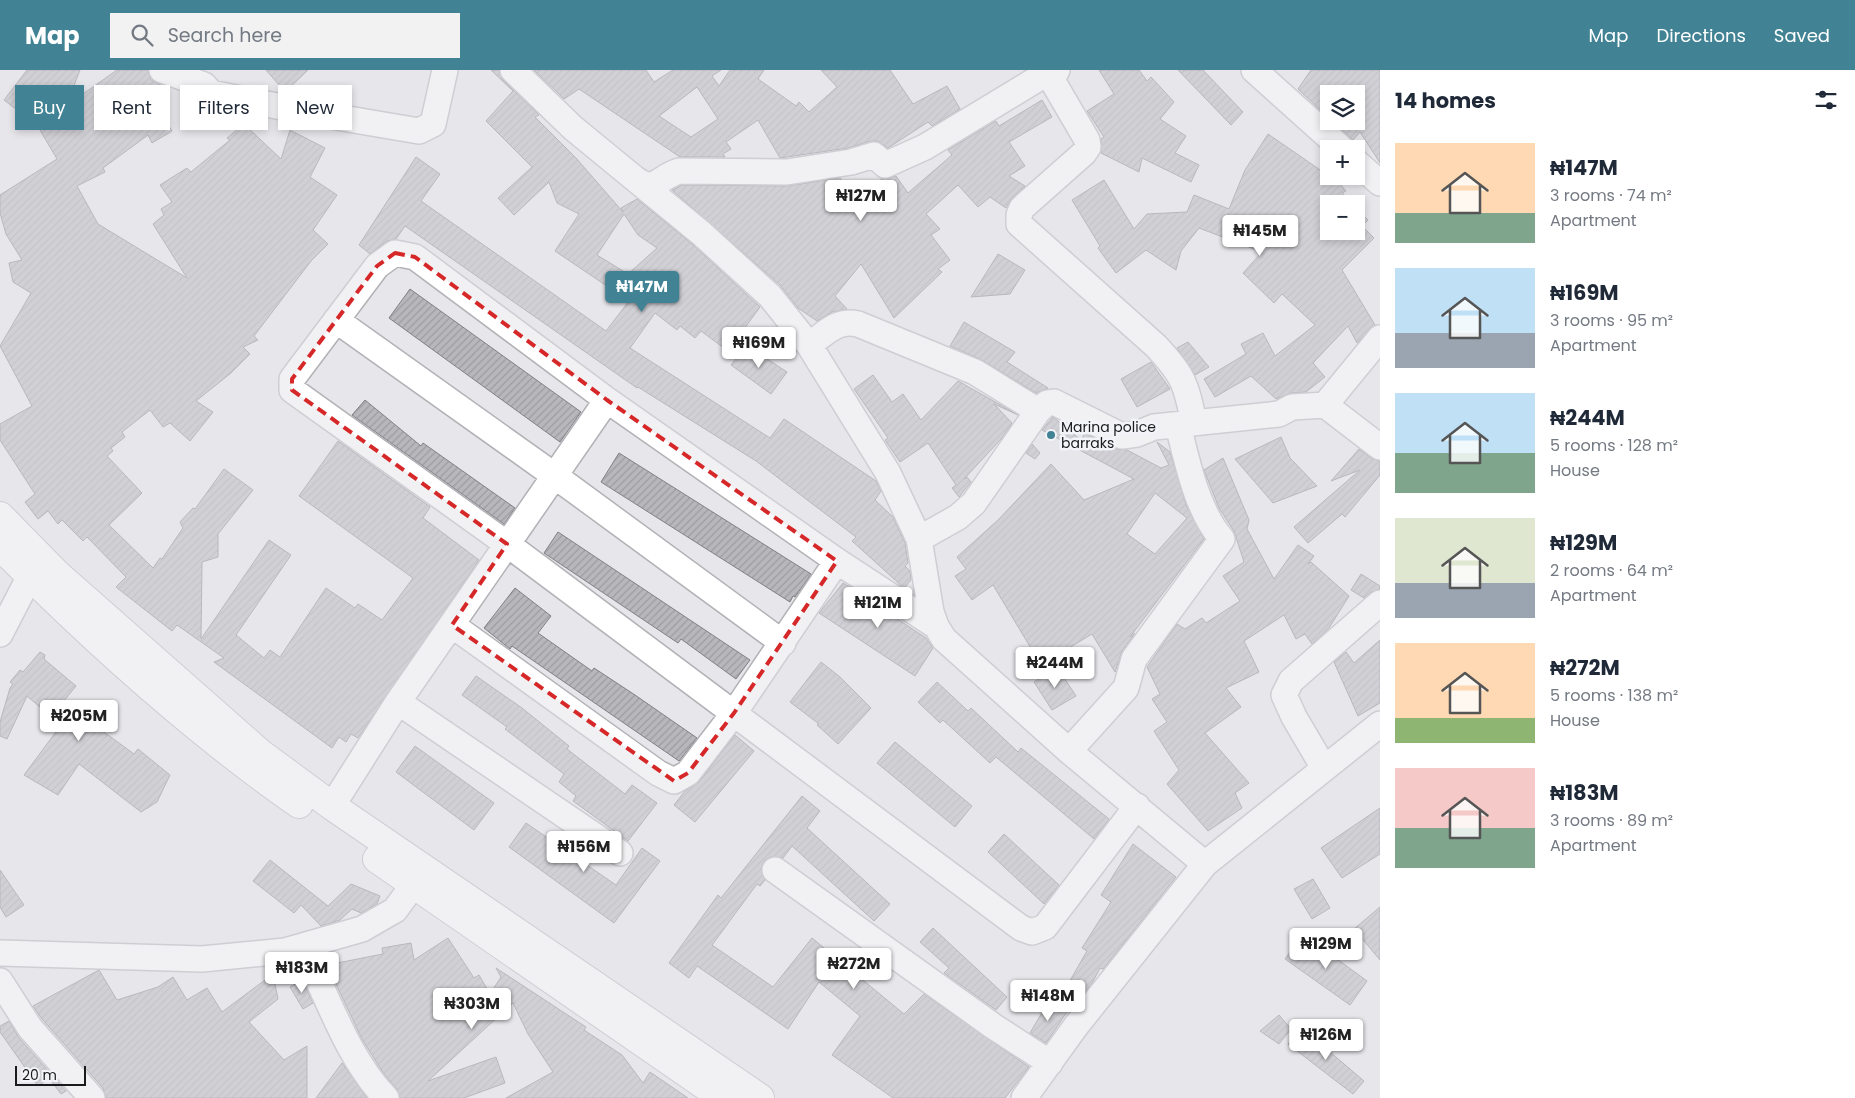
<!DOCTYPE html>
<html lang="en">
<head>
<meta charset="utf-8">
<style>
	body { margin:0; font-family:Poppins,sans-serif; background:#f2f2f3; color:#1f2937; height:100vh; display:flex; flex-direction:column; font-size:19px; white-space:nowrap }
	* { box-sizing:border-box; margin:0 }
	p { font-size:16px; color:#747a83 }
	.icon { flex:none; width:28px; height:28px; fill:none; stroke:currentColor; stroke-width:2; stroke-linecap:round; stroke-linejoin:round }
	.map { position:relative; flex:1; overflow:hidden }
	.details { display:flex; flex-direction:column; background:#fff; width:475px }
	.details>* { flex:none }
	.banner { position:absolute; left:15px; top:15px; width:475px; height:45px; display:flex; gap:10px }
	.controls { position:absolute; left:1320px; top:15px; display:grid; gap:10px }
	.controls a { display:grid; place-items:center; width:45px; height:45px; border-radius:0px; background:#fff; box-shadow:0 2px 8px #0003; font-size:25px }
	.scale { position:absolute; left:15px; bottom:12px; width:71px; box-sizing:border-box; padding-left:5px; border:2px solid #1a1a1c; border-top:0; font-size:14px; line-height:18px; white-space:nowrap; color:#1a1a1c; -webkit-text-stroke:4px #f3f4f9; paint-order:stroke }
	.price { position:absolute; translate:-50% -42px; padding:0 11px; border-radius:5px; background:#fff; color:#222; font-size:16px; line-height:32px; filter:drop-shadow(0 1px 2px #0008) }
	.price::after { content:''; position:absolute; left:50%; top:30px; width:15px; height:11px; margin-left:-8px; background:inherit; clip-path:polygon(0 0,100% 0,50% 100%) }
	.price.on { background:#418394; color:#fff }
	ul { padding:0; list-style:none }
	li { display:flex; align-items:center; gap:15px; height:125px; padding:0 15px }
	li span { display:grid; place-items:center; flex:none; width:140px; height:100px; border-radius:0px; color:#555 }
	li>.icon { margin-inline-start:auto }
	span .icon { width:60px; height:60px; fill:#fffc; stroke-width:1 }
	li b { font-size:21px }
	h2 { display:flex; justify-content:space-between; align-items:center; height:60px; padding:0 15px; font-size:21px }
	.chip { padding:0 18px; border-radius:0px; background:#fff; box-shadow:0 2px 8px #0003; font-size:18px; line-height:45px }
	.chip.on { background:#418394; color:#fff }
	header { display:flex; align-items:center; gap:30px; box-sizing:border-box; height:70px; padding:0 25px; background:#418394; color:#fff }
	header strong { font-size:24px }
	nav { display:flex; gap:28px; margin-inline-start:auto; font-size:18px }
	.search { width:350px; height:45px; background:#f2f2f3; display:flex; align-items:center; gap:12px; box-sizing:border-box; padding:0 18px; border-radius:0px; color:#747a83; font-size:19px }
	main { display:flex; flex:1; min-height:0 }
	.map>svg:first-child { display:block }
	.building { fill:url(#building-hatch); stroke:#808085; fill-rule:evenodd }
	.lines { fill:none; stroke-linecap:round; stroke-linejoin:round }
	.minor-casing { stroke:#b1b2b6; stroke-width:28 }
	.secondary-casing { stroke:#b1b2b6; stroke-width:30 }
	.minor { stroke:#fff; stroke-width:25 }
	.secondary { stroke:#fff; stroke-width:28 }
	.marked { fill:none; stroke:#d62828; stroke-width:4; stroke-dasharray:10 6; stroke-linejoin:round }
	.poi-dot { fill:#418394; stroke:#f3f4f9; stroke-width:2 }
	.labels { text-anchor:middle; stroke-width:5; stroke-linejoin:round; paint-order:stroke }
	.poi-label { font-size:14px; fill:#1a1a1c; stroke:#f3f4f9; text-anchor:start }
</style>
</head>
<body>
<header>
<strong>Map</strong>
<div class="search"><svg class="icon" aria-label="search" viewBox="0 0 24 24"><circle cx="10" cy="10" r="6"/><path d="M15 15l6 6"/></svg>Search here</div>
<nav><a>Map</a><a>Directions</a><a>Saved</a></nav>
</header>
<main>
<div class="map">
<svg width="1380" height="1028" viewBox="0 0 1380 1028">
	<defs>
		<pattern id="building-hatch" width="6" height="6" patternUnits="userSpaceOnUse" patternTransform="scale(1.25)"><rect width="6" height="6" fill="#b7b7bc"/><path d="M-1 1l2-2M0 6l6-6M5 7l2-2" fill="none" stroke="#9d9da1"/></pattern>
	</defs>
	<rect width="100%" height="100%" fill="#e6e6eb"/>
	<path class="building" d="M27 0H80L66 36 117 0H148L151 10 161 15 150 24 172 61 152 73 148 65 103 98 105 102 77 116 98 154 187 208 153 154 164 145 161 139 172 132 160 115 187 98 191 102 230 70 227 68 244 54 281 89 290 60 325 78 310 107 337 125 313 160 328 174 311 191 254 266 258 270 243 277 250 284 231 303 196 331 213 342 190 371 170 353 163 357 150 340 122 362 125 367 111 378 113 381 107 386 142 423 109 455 153 498 160 488 162 489 183 458 180 452 193 438 195 439 224 399 253 420 218 464V487L202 492 201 569 269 470 291 485 236 565 264 588 270 580 280 587 326 518 355 538 358 534 382 550 413 508 299 426 338 371 430 437 423 448 479 490 358 668 351 664 346 672 339 667 332 678 214 592 224 588 177 555 172 561 116 517 126 507 87 467 83 471 62 450 58 454 48 441 38 449 25 432 35 424 0 370V354L32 336 0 276 31 223 13 212 9 193 22 190 6 164 0 143V125L57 89 37 55 4 30Z
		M266 0H308L285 22Z
		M491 0H499L503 10 539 45 535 47 576 88 623 142 621 138 637 129 692 174 760 237 728 281 701 261 695 268 680 256 677 260 655 243 630 278 770 368 784 349 876 411 881 421 875 430 893 447 905 473 908 493 905 496 910 501 911 510 904 518 852 471 856 467 756 391 638 317 637 318 405 156 396 169 387 171 370 184 359 175 416 87 440 104 421 131 606 261 629 231 555 181 579 144 557 133 549 112 514 145 498 128 532 97 486 51 513 21ZM624 144 638 165 657 178 628 204 597 185Z
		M534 0H646L654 12 673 0H721L712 6 719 16 730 0H764L758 9 796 36 799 32 809 42 837 17 821 0H890L913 34 947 16 960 39 932 56 928 52 888 78 878 71H870L848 78 780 88 758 50 726 72 731 79 723 84 725 87H680L579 19 564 29ZM697 17 718 49 691 67 659 46Z
		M1099 0H1139L1147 11 1151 7 1174 32 1160 49 1186 66 1175 83 1199 95 1191 112 1142 88 1139 102 1101 83V69L1104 67 1087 41 1114 24Z
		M1178 0H1203L1243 42 1231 55Z
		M1311 0H1380V93L1360 62 1353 70 1333 51H1356V24H1329V48L1298 19Z
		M1042 30 1052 47 1009 72 1025 96 1009 106 1025 116 1012 128 1006 138 990 127 978 137 958 115 926 144 940 159 931 165 950 190 938 199 942 202 894 248 861 194 835 226 847 239 832 242 817 251 798 238 780 215 672 120 682 115 787 116 840 108 854 128 882 109 896 106 908 123 952 85 948 80 996 51 999 56Z
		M1268 64 1329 106H1333L1346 121 1342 123 1353 134H1329V161H1356V138L1368 150 1362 156 1374 168 1342 200 1375 255 1357 273 1348 256 1313 293 1325 307 1306 322 1291 323 1276 329 1251 306 1215 327 1204 309 1246 284 1241 274 1263 263 1275 286 1315 255 1282 224 1274 233 1243 203 1262 182 1199 158 1181 181 1176 200 1146 180 1116 203 1098 178 1100 176 1072 130 1104 110 1134 159 1147 144 1187 142 1194 125 1229 139 1245 100Z
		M998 184 1025 200 1010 224 971 227Z
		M410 219 581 342 560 372 389 248Z
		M964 252 1015 282 1007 292 1048 318 1036 323 982 290 950 276Z
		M1188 272 1209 297 1195 305 1177 278Z
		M746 275 787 302 771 324 731 295Z
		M1151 292 1170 319 1137 337 1121 309Z
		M873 305 892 332 903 324 921 350 958 311 1018 345 994 334 1012 353 1002 368 964 409 967 407 971 412 959 427 952 418 956 415 928 373 900 392 885 370 888 368 854 319Z
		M365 330 421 376 423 373 515 438 504 454 352 345Z
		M1053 347 1081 370 1085 363 1116 379 1127 380 1161 398 1169 395 1157 372 1170 382 1186 435 1204 469 1130 567 1135 563 1122 581 1115 602 1092 564 1041 595 993 515 972 530 955 506 966 499 957 487 998 450 1051 394 1084 430 1134 409 1042 360ZM1155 423 1187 448 1155 484 1127 464Z
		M1281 367 1290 388 1317 416 1273 433 1235 389Z
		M1032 374 1040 383 1035 389 1026 383Z
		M1359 379 1371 388 1380 391V405L1345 447 1342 444 1308 473 1294 457 1360 400 1331 411Z
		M619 383 811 504 795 527 793 526 790 532 601 412Z
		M1223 388 1249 450 1247 459 1274 509 1298 475 1314 486 1308 494 1311 492 1349 526 1329 558 1312 574 1305 564 1296 569 1284 545 1244 571 1259 602 1226 618 1241 637 1205 663 1249 713 1235 723 1242 738 1208 761 1167 714 1179 700 1154 661 1167 652 1152 629 1160 624 1147 597 1177 554 1185 559 1202 548 1206 553 1240 531 1223 506 1244 492 1234 461 1219 438 1204 400Z
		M558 462 750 590 736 609 681 569 678 573 544 483Z
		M1361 504 1380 516V519L1371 522 1364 528 1351 520Z
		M843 513 926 568 933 578 915 606 819 543Z
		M515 518 551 546 538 563 592 601 594 598 635 625 697 668 679 691 512 576 510 579 484 558Z
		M1380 570V633L1358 646 1334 592 1346 582 1354 593Z
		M40 582 45 585 44 589 76 616 63 632 134 684 138 679 170 705 157 732 141 742 79 694 58 725 24 705 61 655 27 626 7 669 0 666V652L10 618 13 614 10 612 20 600 23 602Z
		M821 592 840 607 871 638 838 674 817 655 819 654 790 632Z
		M1057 597 1076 626 1052 640 1034 612Z
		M476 606 522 638 569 676 567 679 625 724 632 715 657 733 628 771 573 731 576 726 559 712 564 704 505 659 507 657 462 625Z
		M937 612 968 641 971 638 1018 682 1021 678 1109 749 1094 769 996 687 990 693 943 650 940 653 918 632Z
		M735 665 754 681 695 752 674 735 685 721 699 712Z
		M895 672 972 736 955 757 877 693Z
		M415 676 494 733 474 760 396 702Z
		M802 726 820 741 807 758 890 834 874 851 792 776 783 788 770 787 764 791 761 799 765 810 760 816 757 814 712 875 773 917 812 868 904 944 924 924 1029 997 1005 1028H893L832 985 860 946 819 912 788 959 697 896 689 908 669 893 718 825 721 828Z
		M1380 738V784L1342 808 1321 778Z
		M526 753 616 815 642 778 660 791 614 853 509 777Z
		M1004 764 1059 815 1044 834 988 782Z
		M1133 774 1176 807 1103 899 1100 898 1092 913 1074 936 1060 928 1087 881 1082 878 1111 832 1101 825Z
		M270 790 328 836 351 814 380 826 377 834 361 843 352 839 340 850 321 856 301 835 294 843 253 811Z
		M0 800 24 835 6 847 0 837Z
		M1313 809 1330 838 1312 849 1294 819Z
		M1380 837V890L1354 859Z
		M933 858 1007 927 996 940 944 903 949 898 920 872Z
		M1303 864 1367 911 1350 935 1285 889Z
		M448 868 474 908 479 905 490 924 501 907 496 898 586 957 584 960 622 985 643 1013 650 1002 688 1028H506L553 1002 528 964 513 933 428 1011 496 987 505 1013 464 1028H400L397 1019 384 1004 362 969 327 895 383 884 382 878 411 873 414 890Z
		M99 900 117 930 158 917 173 907 187 930 207 918 222 942 273 904 278 929 249 952 284 990 307 976V1028H106L103 1018 42 949 33 936Z
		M302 910 313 933 303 939 290 917Z
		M1047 934H1055L1067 942 1046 973 1030 963Z
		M1279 945 1291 959 1279 974 1260 961Z
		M9 951 19 968 66 1021 61 1024 49 1008 38 1016 0 962V956Z
		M1302 958 1364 1011 1353 1024 1288 974Z
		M342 993 367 1028H316Z"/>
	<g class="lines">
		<defs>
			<path id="minor" d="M162 0 204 15 211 23 307 42 419 61 433 54 445 0
				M513 0 573 58 701 163 770 226 809 275 888 403 919 469 931 542 936 556 944 569 1069 681 1205 794
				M1057 0 1052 10 1087 70 1088 77 1084 83 1022 138 1019 145V154L1156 276C1184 306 1186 314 1194 353
				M1254 0 1342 79
				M1356 92 1380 113
				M634 108C655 124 657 108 679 101L787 102 851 92 874 85 885 95 925 77 1052 0
				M336 250 555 406 783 573
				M809 275C826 263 837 249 858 254L975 302 1038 341
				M1325 335 1380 377
				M919 469 958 447 974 433 1038 341 1047 333 1054 332 1122 366 1137 364 1154 357 1279 344 1292 337 1325 335 1380 268
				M452 555 658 703 674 711 688 703 734 643 837 491
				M936 556 837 491 607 330 415 187 395 183 377 196 292 309V320L507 474 1021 858 1032 862 1045 857 1137 736
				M0 564 30 506
				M398 632 620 783
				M1069 681 1126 618 1134 589 1222 469C1197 441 1187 391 1178 355
				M1324 698 1294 647 1284 625 1291 611 1380 533
				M332 736 398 632 607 330
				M775 800 993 956 1050 993
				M303 877C327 926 348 989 386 1028
				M0 883 202 889 285 881 362 859 395 840 414 814
				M0 911 30 958 92 1028
				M1024 1028 1076 956 1205 794 1380 654"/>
			<path id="secondary" d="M0 446 57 504 260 683 332 736 760 1028
				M0 476C90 567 194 661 299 734
				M377 789 723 1028"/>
		</defs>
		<use href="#minor" class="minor-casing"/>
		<use href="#secondary" class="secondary-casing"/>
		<use href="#minor" class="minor"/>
		<use href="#secondary" class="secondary"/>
	</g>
	<path d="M0 0H1380V1028H0ZM395 183 415 187 607 330 837 491 734 643 688 703 674 711 452 555 507 474 292 320V309L377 196Z" fill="#e6e6eb" fill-opacity=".55" fill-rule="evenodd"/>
	<path class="marked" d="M395 183 415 187 607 330 837 491 734 643 688 703 674 711 452 555 507 474 292 320V309L377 196Z"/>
	<circle class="poi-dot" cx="1051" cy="365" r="5"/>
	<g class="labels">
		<g class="poi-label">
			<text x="1061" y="362">Marina police<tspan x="1061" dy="16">barraks</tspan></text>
		</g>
	</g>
</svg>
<div class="controls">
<a><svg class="icon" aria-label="layers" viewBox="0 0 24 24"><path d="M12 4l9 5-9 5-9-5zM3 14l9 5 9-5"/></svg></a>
<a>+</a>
<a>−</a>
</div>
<div class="scale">20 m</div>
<b class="price" style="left:861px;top:152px">₦127M</b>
<b class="price" style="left:1260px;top:187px">₦145M</b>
<b class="price on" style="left:642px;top:243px">₦147M</b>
<b class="price" style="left:759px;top:299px">₦169M</b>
<b class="price" style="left:878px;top:559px">₦121M</b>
<b class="price" style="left:1055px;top:619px">₦244M</b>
<b class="price" style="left:79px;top:672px">₦205M</b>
<b class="price" style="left:584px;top:803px">₦156M</b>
<b class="price" style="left:1326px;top:900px">₦129M</b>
<b class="price" style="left:854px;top:920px">₦272M</b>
<b class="price" style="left:302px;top:924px">₦183M</b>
<b class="price" style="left:1048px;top:952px">₦148M</b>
<b class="price" style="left:472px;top:960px">₦303M</b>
<b class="price" style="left:1326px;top:991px">₦126M</b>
<div class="banner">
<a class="chip on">Buy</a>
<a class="chip">Rent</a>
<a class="chip">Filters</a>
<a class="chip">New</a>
</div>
</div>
<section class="details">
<h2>14 homes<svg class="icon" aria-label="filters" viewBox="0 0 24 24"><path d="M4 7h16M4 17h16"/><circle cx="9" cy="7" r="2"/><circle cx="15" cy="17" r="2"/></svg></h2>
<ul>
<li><span style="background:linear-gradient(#ffd9b3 70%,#7fa58c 0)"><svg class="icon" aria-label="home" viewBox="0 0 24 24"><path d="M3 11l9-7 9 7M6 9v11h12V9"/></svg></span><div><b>₦147M</b><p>3 rooms · 74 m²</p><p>Apartment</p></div></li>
<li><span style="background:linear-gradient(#bfe0f5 65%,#9aa5b1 0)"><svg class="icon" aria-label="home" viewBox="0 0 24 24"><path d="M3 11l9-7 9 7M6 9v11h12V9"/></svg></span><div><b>₦169M</b><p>3 rooms · 95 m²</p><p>Apartment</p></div></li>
<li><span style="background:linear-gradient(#bfe0f5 60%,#7fa58c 0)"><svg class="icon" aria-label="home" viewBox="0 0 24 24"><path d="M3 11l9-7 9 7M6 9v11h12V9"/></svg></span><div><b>₦244M</b><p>5 rooms · 128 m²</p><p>House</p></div></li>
<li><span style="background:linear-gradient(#dfe7d0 65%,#9aa5b1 0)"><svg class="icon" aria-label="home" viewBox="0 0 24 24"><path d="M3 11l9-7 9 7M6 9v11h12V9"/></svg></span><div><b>₦129M</b><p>2 rooms · 64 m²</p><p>Apartment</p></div></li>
<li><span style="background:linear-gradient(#ffd9b3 75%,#8fb573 0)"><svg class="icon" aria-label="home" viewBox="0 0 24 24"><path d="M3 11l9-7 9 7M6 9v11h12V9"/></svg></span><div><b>₦272M</b><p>5 rooms · 138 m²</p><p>House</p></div></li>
<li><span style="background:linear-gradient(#f6c9c9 60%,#7fa58c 0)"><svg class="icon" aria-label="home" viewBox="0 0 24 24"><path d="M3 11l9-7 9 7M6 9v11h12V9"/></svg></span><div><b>₦183M</b><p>3 rooms · 89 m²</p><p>Apartment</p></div></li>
</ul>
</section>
</main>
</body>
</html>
